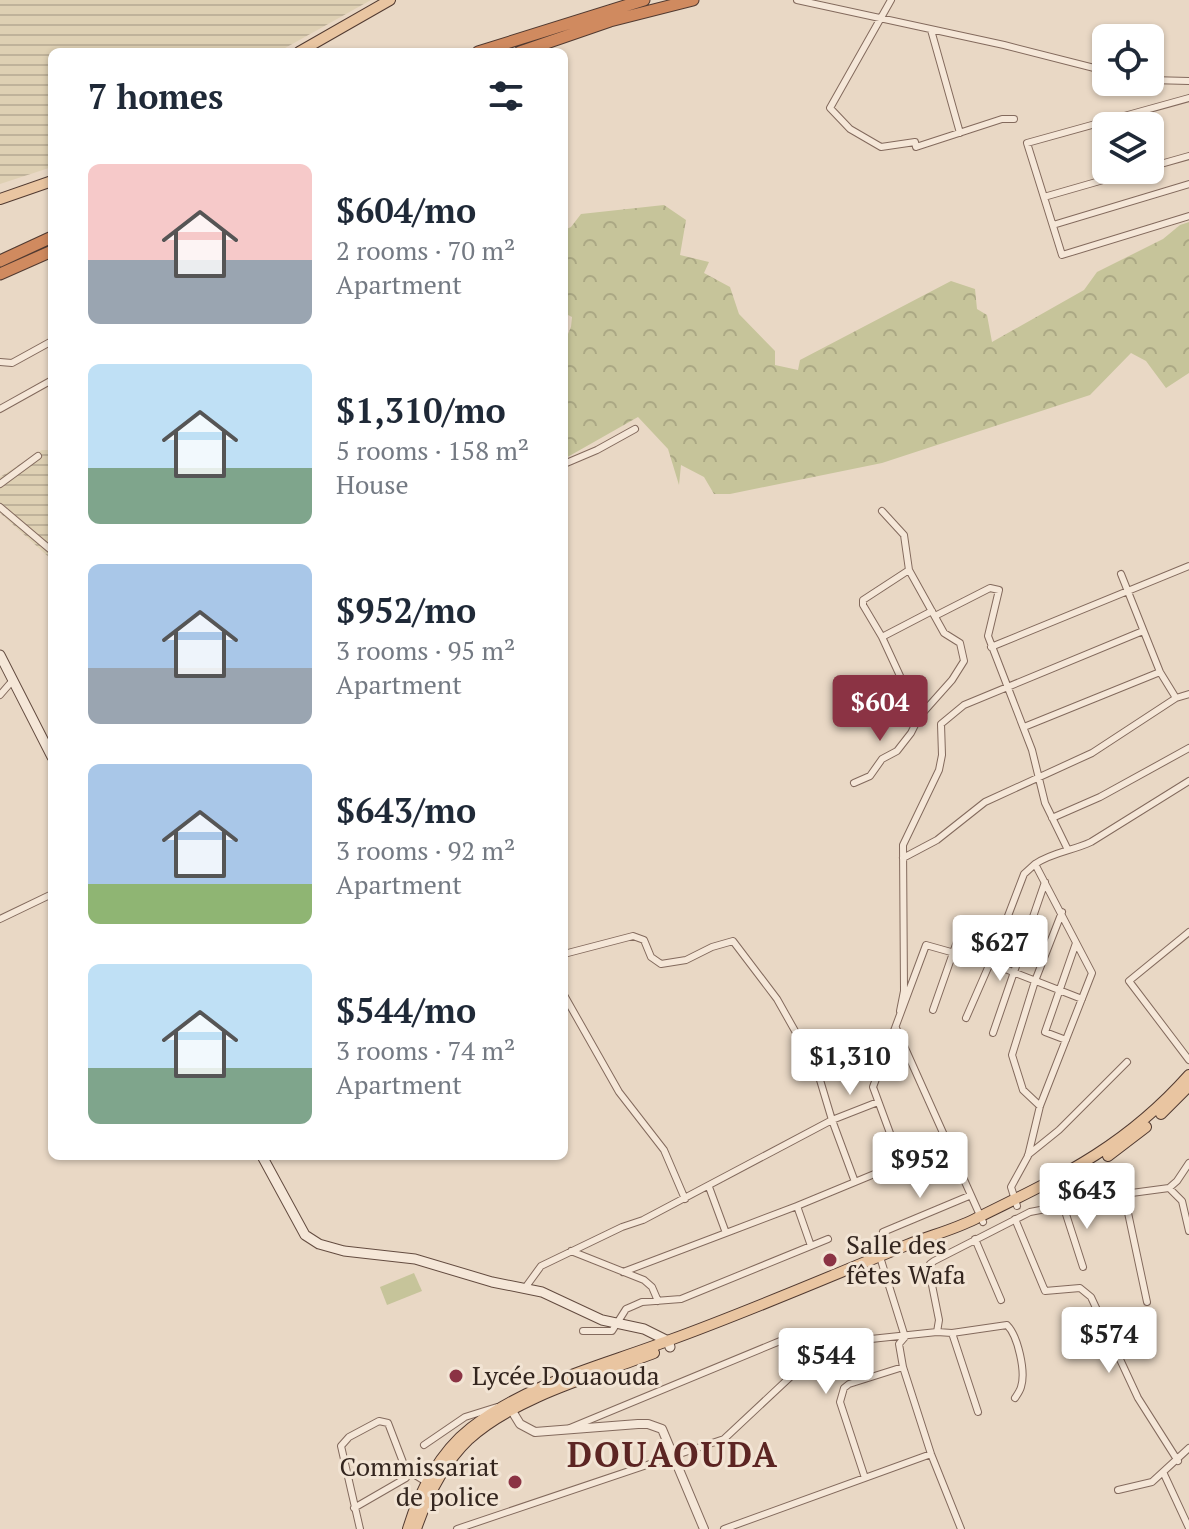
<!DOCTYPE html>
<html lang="en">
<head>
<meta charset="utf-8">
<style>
	body { margin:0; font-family:"PT Serif",serif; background:#f6f6f7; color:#1f2937; height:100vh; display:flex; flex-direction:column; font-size:30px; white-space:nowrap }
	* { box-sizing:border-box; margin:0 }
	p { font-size:26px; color:#747a83 }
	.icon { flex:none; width:44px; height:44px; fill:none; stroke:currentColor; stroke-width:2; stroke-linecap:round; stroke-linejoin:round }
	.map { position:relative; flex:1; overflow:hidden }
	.details { position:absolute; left:48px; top:48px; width:520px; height:1112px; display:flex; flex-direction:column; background:#fff; border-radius:12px; box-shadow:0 2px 6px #0004 }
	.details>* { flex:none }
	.controls { position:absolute; left:1092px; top:24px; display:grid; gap:16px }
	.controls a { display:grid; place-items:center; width:72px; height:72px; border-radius:12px; background:#fff; box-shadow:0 2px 6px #0004; font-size:40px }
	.price { position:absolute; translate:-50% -68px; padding:0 18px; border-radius:8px; background:#fff; color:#222; font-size:26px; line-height:52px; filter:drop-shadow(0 2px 4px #0008) }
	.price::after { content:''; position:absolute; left:50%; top:48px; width:24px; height:18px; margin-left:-12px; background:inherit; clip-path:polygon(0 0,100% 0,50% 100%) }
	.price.active { background:#8b3344; color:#fff }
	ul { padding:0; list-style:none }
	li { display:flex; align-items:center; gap:24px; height:200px; padding:0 40px }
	li span { display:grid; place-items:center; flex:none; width:224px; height:160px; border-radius:12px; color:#555 }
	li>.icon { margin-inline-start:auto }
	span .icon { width:96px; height:96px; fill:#fffc; stroke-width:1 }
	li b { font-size:34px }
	h2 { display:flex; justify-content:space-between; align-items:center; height:96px; padding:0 40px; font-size:34px }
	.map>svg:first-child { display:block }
	.farmland { fill:url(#farmland-rules) }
	.forest { fill:url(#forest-crowns) }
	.pitch { fill:#c6c49a }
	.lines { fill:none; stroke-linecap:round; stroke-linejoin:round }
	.minor-casing { stroke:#836a5d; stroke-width:8 }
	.tertiary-casing { stroke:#836a5d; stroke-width:10 }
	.secondary-casing { stroke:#644c40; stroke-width:11 }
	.primary-casing { stroke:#513a31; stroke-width:12 }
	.motorway-casing { stroke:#513a31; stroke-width:13 }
	.minor { stroke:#f5e7d8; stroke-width:6 }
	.tertiary { stroke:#f5e7d8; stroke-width:8 }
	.secondary { stroke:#f5e7d8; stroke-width:9 }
	.primary { stroke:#e9c5a1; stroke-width:10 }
	.motorway { stroke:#d08a5f; stroke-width:11 }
	.poi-dot { fill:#8b3344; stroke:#f2e4d4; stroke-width:3 }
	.labels { text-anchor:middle; stroke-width:6; stroke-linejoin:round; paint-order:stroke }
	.poi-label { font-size:26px; fill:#34261f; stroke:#f2e4d4; text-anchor:start }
	.district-label { font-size:34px; font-weight:bold; letter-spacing:2px; fill:#5c2523; stroke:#f2e4d4 }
</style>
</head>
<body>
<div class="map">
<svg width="1189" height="1529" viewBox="0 0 1189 1529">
	<defs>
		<pattern id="farmland-rules" width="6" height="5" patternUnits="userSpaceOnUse" patternTransform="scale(2)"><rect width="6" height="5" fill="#ded0b3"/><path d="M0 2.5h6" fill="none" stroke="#bfb29a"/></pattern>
		<pattern id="forest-crowns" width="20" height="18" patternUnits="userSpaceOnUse" patternTransform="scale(2)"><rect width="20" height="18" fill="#c6c49a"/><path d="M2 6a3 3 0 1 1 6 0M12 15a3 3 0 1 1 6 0" fill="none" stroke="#aba884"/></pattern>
	</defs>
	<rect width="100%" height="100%" fill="#e9d8c5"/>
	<path class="farmland" d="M0 0H371L278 52H52V167L0 184Z
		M42 450H52V560L0 513V477Z"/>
	<path class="forest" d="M664 205 686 220 680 255 709 262 704 273 730 287 739 314 775 351V365L798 370 800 360 951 281 975 289 977 309 987 315 992 342 1084 290 1097 272 1163 239 1180 225 1189 222V373L1166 388 1146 361 1131 353 1090 395 882 463 730 494H714L704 477 681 465 679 485 668 449 638 417 564 459V343L571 327 572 317 564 313V230L571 227 581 214Z"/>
	<path class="pitch" d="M414 1273 422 1291 387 1305 380 1287Z"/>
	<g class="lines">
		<defs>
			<path id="minor" d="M797 0 1004 45 1106 71
				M891 0 830 108 850 129 881 147 915 142 916 147 1002 119H1014
				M931 30 960 133
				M1150 80 1189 81
				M1189 98 1027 143 1062 255 1189 216
				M1150 167 1189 156
				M1044 197 1138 170
				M1053 225 1189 184
				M0 362 12 363 52 341
				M0 409 52 380
				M564 464 597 450 635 429
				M0 484 38 456
				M0 507 52 551
				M909 570 863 600V605L882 637 919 717
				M1121 574 1160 672 1176 698
				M935 616 990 588 999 590 988 636 1032 750 1045 803 1068 850
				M882 637 932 611
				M991 647 1189 566
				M0 695 13 680
				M1024 727 1160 672
				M854 783 870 776 882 759 897 751 911 733 919 717 952 680 964 661 960 643 944 633 909 570 904 535 882 511
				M1052 818 1100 797 1189 748
				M903 858 937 840 985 802 1092 753 1176 698 1189 694
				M0 919 52 894
				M1189 932 1129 981 1189 1060
				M564 954 633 936 644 940 651 957 661 964 686 960 712 947 733 941 777 999 817 1070 832 1120 878 1102
				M564 995 619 1092 664 1150 685 1199
				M933 1010 960 933
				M900 1011 904 991 903 845 939 770 942 755 941 724 964 705 1143 631
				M966 1018 990 963 1024 874 1035 864
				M896 1028 983 1222
				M993 1033 1045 882
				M1066 1040 1045 1032 1076 943
				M1040 1106 1023 1090 1012 1055 1035 981 1062 912
				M1028 1155 1059 1130 1127 1062
				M901 1163 947 1145
				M1169 1188 1182 1201 1189 1231
				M1124 1194 1147 1302
				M1063 1205 1083 1267
				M1017 1206 1011 1187 1028 1156 1040 1106 1092 973 1035 864C1053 852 1072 851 1091 842L1189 781
				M1015 1219 1045 1291 1080 1288 1091 1297 1138 1398 1178 1461
				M883 1232 969 1196
				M726 1233 797 1206
				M975 1239 1001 1300
				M811 1246 797 1206 901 1163 873 1087 926 945 990 963 1082 999
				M571 1251 644 1280 652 1287 658 1301
				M880 1257 905 1337 899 1344 903 1367 931 1454 961 1529
				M623 1272 726 1233 709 1187
				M525 1288 541 1266 622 1227 643 1220 832 1120 855 1182
				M583 1331H612L626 1309 633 1306 642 1302 681 1299 828 1239
				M937 1332 939 1320 929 1270 930 1264 934 1261 1030 1212 1124 1194 1169 1188 1177 1181 1189 1163
				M952 1333 978 1412
				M570 1428 785 1339
				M424 1445 465 1417 497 1407
				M407 1470 428 1483
				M1164 1474 1189 1528
				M865 1478 840 1402 844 1388 849 1384 903 1367
				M1118 1490 1152 1482 1189 1448
				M354 1508 406 1478V1470L388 1423 379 1421 349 1437 341 1446 360 1529
				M457 1529 724 1439 802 1366 852 1341 937 1332 952 1333 1007 1325C1018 1336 1026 1372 1021 1387 1020 1391 1017 1395 1015 1398
				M724 1529 931 1454"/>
			<path id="tertiary" d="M509 1406 520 1424 535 1432 638 1424H648L662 1429 704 1529"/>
			<path id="secondary" d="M0 655 52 757
				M262 1156 305 1235 319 1244 344 1251 415 1259 492 1282 542 1292 602 1320 644 1329 668 1341 670 1347"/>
			<path id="primary" d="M299 52 390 0
				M0 199 52 181
				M1161 1114 1189 1086
				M1108 1156 1146 1127
				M408 1529C419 1492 440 1452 471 1428 530 1382 602 1366 670 1340 750 1311 828 1277 907 1245 929 1236 953 1230 975 1219 1060 1177 1124 1148 1189 1075
				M416 1529C427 1497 444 1463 469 1439 515 1397 596 1375 654 1353"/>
			<path id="motorway" d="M478 52 644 0
				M520 52 610 21 693 0
				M0 261 52 237
				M0 274 52 251"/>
		</defs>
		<use href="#minor" class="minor-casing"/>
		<use href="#tertiary" class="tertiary-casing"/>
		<use href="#secondary" class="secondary-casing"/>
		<use href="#primary" class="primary-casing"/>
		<use href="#motorway" class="motorway-casing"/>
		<use href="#minor" class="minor"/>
		<use href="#tertiary" class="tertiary"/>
		<use href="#secondary" class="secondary"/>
		<use href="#primary" class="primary"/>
		<use href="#motorway" class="motorway"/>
	</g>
	<g class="poi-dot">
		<circle cx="830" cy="1260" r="8"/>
		<circle cx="456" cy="1376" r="8"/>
		<circle cx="515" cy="1482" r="8"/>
	</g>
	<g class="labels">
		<g class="poi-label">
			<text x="846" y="1254">Salle des<tspan x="846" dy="30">fêtes Wafa</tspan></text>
			<text x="472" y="1385">Lycée Douaouda</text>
			<text x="499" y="1476" text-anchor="end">Commissariat<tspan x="499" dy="30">de police</tspan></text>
		</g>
		<g class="district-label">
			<text x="673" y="1467">DOUAOUDA</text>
		</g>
	</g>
</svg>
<div class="controls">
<a><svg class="icon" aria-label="locate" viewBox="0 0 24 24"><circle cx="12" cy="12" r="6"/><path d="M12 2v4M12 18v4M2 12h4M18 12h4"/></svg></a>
<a><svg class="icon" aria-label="layers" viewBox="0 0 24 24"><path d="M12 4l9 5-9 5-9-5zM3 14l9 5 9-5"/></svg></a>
</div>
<b class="price active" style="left:880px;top:743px">$604</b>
<b class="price" style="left:1000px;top:983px">$627</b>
<b class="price" style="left:850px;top:1097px">$1,310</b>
<b class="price" style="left:920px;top:1200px">$952</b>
<b class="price" style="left:1087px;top:1231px">$643</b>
<b class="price" style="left:1109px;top:1375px">$574</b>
<b class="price" style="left:826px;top:1396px">$544</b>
<section class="details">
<h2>7 homes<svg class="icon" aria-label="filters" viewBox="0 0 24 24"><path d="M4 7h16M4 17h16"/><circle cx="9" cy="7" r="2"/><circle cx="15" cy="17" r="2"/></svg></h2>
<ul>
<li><span style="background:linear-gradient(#f6c9c9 60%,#9aa5b1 0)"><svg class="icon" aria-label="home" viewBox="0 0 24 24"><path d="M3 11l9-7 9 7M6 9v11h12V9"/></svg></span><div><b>$604/mo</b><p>2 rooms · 70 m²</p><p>Apartment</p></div></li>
<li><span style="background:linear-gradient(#bfe0f5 65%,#7fa58c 0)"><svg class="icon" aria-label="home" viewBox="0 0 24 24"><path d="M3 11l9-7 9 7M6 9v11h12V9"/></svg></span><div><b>$1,310/mo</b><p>5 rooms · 158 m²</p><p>House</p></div></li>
<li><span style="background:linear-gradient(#a9c7e8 65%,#9aa5b1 0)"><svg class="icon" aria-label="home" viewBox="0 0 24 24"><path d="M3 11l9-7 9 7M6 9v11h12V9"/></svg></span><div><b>$952/mo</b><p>3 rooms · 95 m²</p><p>Apartment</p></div></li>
<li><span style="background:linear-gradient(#a9c7e8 75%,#8fb573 0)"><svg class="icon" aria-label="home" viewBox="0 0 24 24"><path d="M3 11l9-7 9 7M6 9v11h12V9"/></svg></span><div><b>$643/mo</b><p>3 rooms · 92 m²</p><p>Apartment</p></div></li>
<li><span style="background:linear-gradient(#bfe0f5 65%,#7fa58c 0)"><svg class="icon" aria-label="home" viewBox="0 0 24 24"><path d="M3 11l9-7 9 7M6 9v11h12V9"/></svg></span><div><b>$544/mo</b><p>3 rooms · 74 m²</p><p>Apartment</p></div></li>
</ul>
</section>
</div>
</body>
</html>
